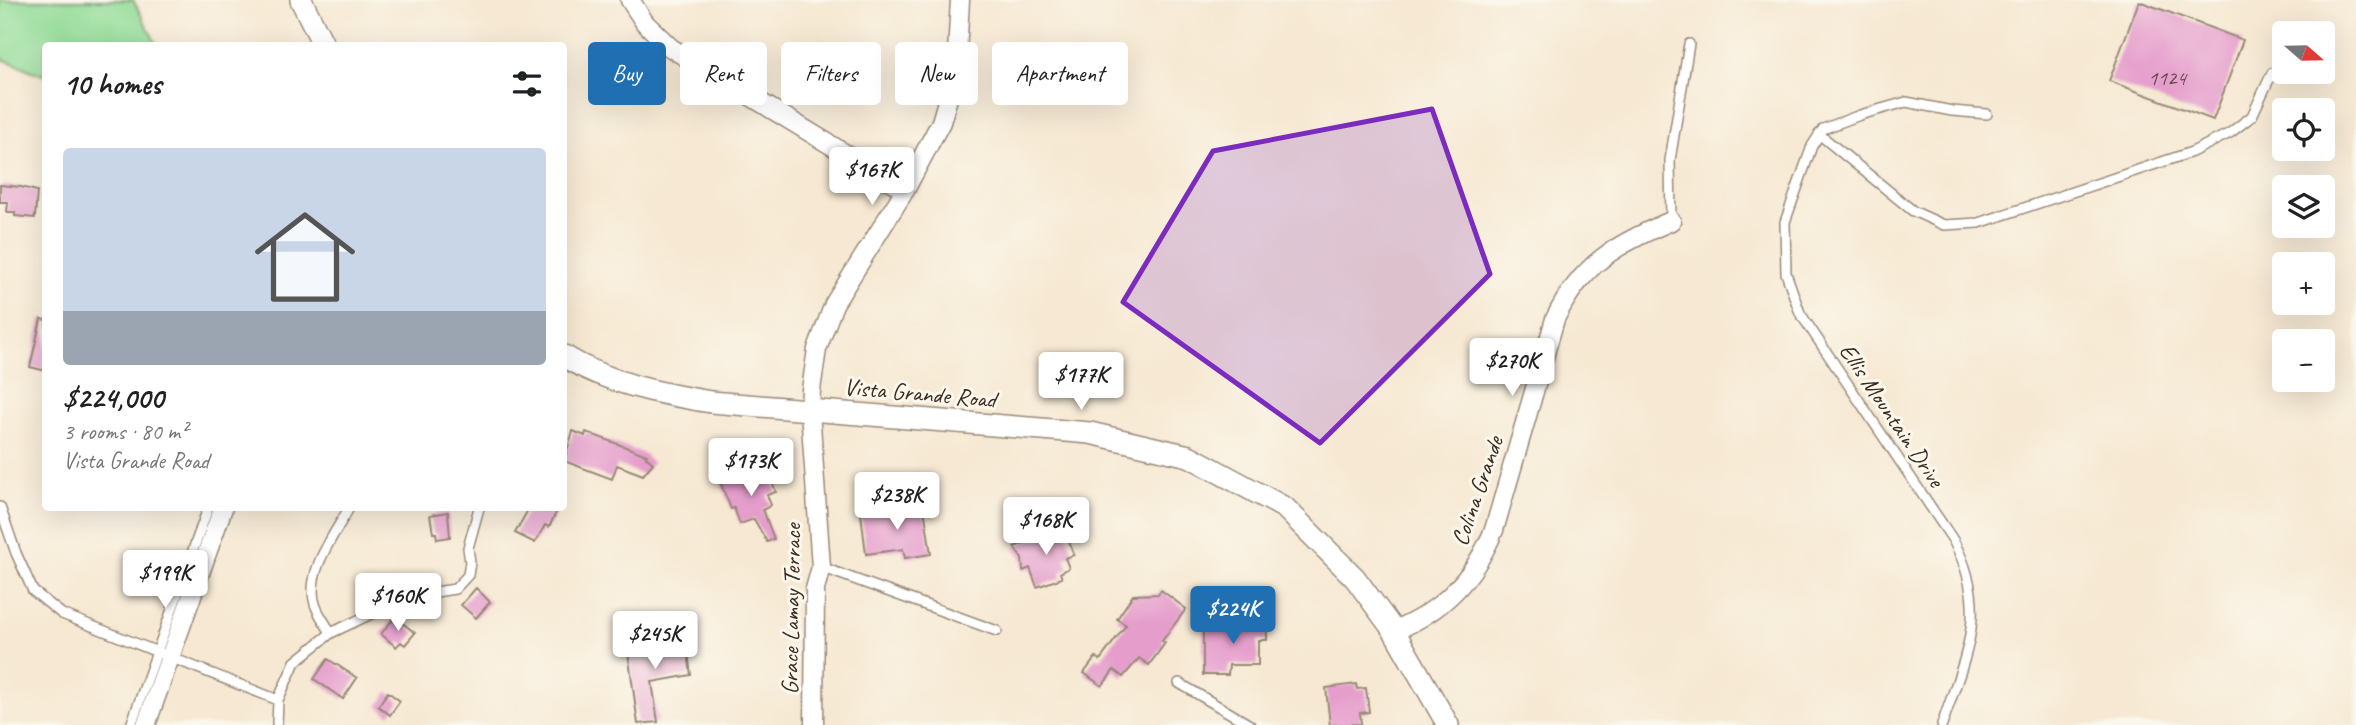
<!DOCTYPE html>
<html lang="en">
<head>
<meta charset="utf-8">
<style>
	body { margin:0; font-family:Caveat,sans-serif; background:#f6f6f6; color:#202124; height:100vh; display:flex; flex-direction:column; font-size:26px; white-space:nowrap }
	* { box-sizing:border-box; margin:0 }
	p { font-size:23px; color:#757577 }
	.icon { flex:none; width:38px; height:38px; fill:none; stroke:currentColor; stroke-width:2; stroke-linecap:round; stroke-linejoin:round }
	.map { position:relative; flex:1; overflow:hidden }
	.panel { position:absolute; left:42px; top:42px; width:525px; height:469px; display:flex; flex-direction:column; background:#fff; border-radius:7px; box-shadow:0 7px 28px #0002 }
	.panel>* { flex:none }
	.top-card { position:absolute; left:588px; top:42px; width:665px; height:63px; display:flex; gap:14px }
	.needle { width:46px; rotate:110deg }
	.controls { position:absolute; left:2272px; top:21px; display:grid; gap:14px }
	.controls a { display:grid; place-items:center; width:63px; height:63px; border-radius:7px; background:#fff; box-shadow:0 7px 28px #0002; font-size:35px }
	.price { position:absolute; translate:-50% -60px; padding:0 16px; border-radius:7px; background:#fff; color:#222; font-size:23px; line-height:46px; filter:drop-shadow(0 2px 4px #0008) }
	.price::after { content:''; position:absolute; left:50%; top:42px; width:21px; height:16px; margin-left:-10px; background:inherit; clip-path:polygon(0 0,100% 0,50% 100%) }
	.price.selected { background:#1f6fb2; color:#fff }
	ul { padding:0; list-style:none }
	li { display:grid; align-content:center; gap:14px; height:371px; padding:0 21px }
	li span { display:grid; place-items:center; height:217px; border-radius:7px; color:#555 }
	li>.icon { margin-inline-start:auto }
	span .icon { width:126px; height:126px; fill:#fffc; stroke-width:1 }
	li b { font-size:30px }
	h2 { display:flex; justify-content:space-between; align-items:center; height:84px; padding:0 21px; font-size:30px }
	.chip { padding:0 24px; border-radius:7px; background:#fff; box-shadow:0 7px 28px #0002; font-size:24px; line-height:63px }
	.chip.selected { background:#1f6fb2; color:#fff }
	.map>svg:first-child { display:block }
	.green { fill:#91db97; stroke:#66825a; stroke-width:2 }
	.building { fill:#e59dcc }
	.lines { fill:none; stroke-linecap:round; stroke-linejoin:round }
	.service-casing { stroke:#988978; stroke-width:12 }
	.minor-casing { stroke:#988978; stroke-width:21 }
	.tertiary-casing { stroke:#988978; stroke-width:24 }
	.service { stroke:#fff; stroke-width:9 }
	.minor { stroke:#fff; stroke-width:18 }
	.tertiary { stroke:#fff; stroke-width:21 }
	.marked { fill:#7b2cbf; fill-opacity:0.2; stroke:#7b2cbf; stroke-width:5; stroke-linejoin:round }
	.labels { text-anchor:middle; stroke-width:6; stroke-linejoin:round; paint-order:stroke }
	.number-label { font-size:21px; fill:#66474a }
	.street-label { font-size:24px; fill:#3b2a1e; stroke:#fbf7ec }
</style>
</head>
<body>
<div class="map">
<svg width="2356" height="725" viewBox="0 0 2356 725">
	<rect width="100%" height="100%" fill="#fbf7ec"/>
	<filter id="ink" filterUnits="userSpaceOnUse"><feTurbulence type="fractalNoise" baseFrequency=".0143" numOctaves="2"/><feDisplacementMap in="SourceGraphic" scale="14" xChannelSelector="R" yChannelSelector="G"/><feConvolveMatrix kernelMatrix="1 2 1 2 8 2 1 2 1" color-interpolation-filters="sRGB"/></filter>
	<filter id="wash" filterUnits="userSpaceOnUse"><feTurbulence type="fractalNoise" baseFrequency=".00686" numOctaves="4" result="noise"/><feDisplacementMap in="SourceGraphic" scale="28" xChannelSelector="R" yChannelSelector="G"/><feGaussianBlur stdDeviation="1.57" result="paint"/><feColorMatrix in="noise" values="0 0 0 0 0 0 0 0 0 0 0 0 0 0 0 0 0 1.4 0 .05"/><feComposite in="paint" operator="in"/></filter>
	<g filter="url(#wash)">
		<rect width="100%" height="100%" fill="#f6e8d2"/>
		<path class="green" d="M0 0H133L157 45 46 46 45 76 0 58Z"/>
		<g id="blocks">
			<path class="building" d="M2139 1 2243 40 2213 120 2109 81Z
				M0 185 21 187 37 191 35 218 15 216V212H7L8 202H0Z
				M41 319 46 320V371L30 367Z
				M573 431 585 436 586 432 647 455 646 457 653 463 643 475 617 465 612 479 564 461Z
				M756 467 758 472 767 469 776 492 767 495 771 505 763 510 774 539 767 542 754 519 740 524 734 508 731 509 721 484Z
				M905 507V509L924 508 931 554 905 558 903 549 866 554 861 513Z
				M529 508H550L557 511 549 527 545 525 535 543 515 533Z
				M448 512 450 537 437 539 436 533H433L430 515Z
				M1055 530 1057 535 1065 531 1074 555 1065 558 1069 568 1060 573 1062 578 1037 587 1030 568 1023 571 1022 559 1014 547Z
				M476 588 490 602 476 618 461 605Z
				M1161 590 1186 609 1162 641 1165 643 1149 665 1139 658 1123 677 1114 670 1102 686 1084 673 1096 657 1100 660 1126 625 1117 619 1133 595 1158 594Z
				M1248 616H1254L1258 621H1267V640H1258V665H1229L1228 675H1203V630H1211V627H1232L1233 621H1243Z
				M395 617 415 633 405 645 401 642 396 647 381 634Z
				M667 635V640L686 637 691 675 652 682 658 722 638 724 627 645 653 641 652 637Z
				M328 659 357 678 343 699 314 679Z
				M1356 684 1357 689 1366 688 1369 712 1360 713 1361 724 1330 725 1326 688Z
				M388 692 400 701 390 715 378 706Z"/>
		</g>
	</g>
	<g filter="url(#ink)">
		<use href="#blocks" fill-opacity="0" stroke="#988978" stroke-width="2"/>
		<g class="lines">
			<defs>
				<path id="service" d="M1819 134 1913 211 1944 225 1979 223 2192 152 2230 133 2252 116 2272 73
					M1671 221 1670 160 1689 44
					M0 507 16 553 33 591 62 614 278 700 277 725
					M821 567 997 631
					M331 633C326 624 318 614 315 604 305 572 335 534 349 508
					M1179 683 1250 725
					M278 700 295 662 331 633 371 614 429 593 455 589 468 575 470 562 468 548 479 508
					M131 725 208 508
					M1942 725C1965 656 1991 610 1953 540L1800 313 1786 273 1785 222 1812 146 1823 129 1860 115 1906 102 1952 111 1987 114"/>
				<path id="minor" d="M630 0 645 23 671 48 905 190
					M1394 631C1443 611 1474 578 1494 530L1555 319C1582 263 1617 244 1671 221
					M146 725 223 508
					M814 725 815 589 821 567 810 410 811 390 817 349 834 304 905 190 941 122 956 71 960 0"/>
				<path id="tertiary" d="M301 0 324 46
					M564 356C607 383 661 394 711 402L1090 433 1189 456 1285 508 1355 578 1394 631 1448 725"/>
			</defs>
			<use href="#service" class="service-casing"/>
			<use href="#minor" class="minor-casing"/>
			<use href="#tertiary" class="tertiary-casing"/>
			<use href="#service" class="service"/>
			<use href="#minor" class="minor"/>
			<use href="#tertiary" class="tertiary"/>
		</g>
	</g>
	<path class="marked" d="M1432 109 1490 274 1320 443 1123 302 1213 151Z"/>
	<g class="labels">
		<g class="number-label">
			<text x="2167" y="85">1124</text>
		</g>
		<g class="street-label">
			<text transform="translate(920 393) rotate(5)" y="8">Vista Grande Road</text>
			<text transform="translate(1892 415) rotate(56)" y="8">Ellis Mountain Drive</text>
			<text transform="translate(1477 491) rotate(-71)" y="8">Colina Grande</text>
			<text transform="translate(791 609) rotate(-89)" y="8">Grace Lamay Terrace</text>
		</g>
	</g>
</svg>
<div class="controls">
<a><svg class="needle" viewBox="-14 -14 28 28"><path d="M0-13l5 13h-10z" fill="#e53935"/><path d="M0 13l5-13h-10z" fill="#757577"/></svg></a>
<a><svg class="icon" aria-label="locate" viewBox="0 0 24 24"><circle cx="12" cy="12" r="6"/><path d="M12 2v4M12 18v4M2 12h4M18 12h4"/></svg></a>
<a><svg class="icon" aria-label="layers" viewBox="0 0 24 24"><path d="M12 4l9 5-9 5-9-5zM3 14l9 5 9-5"/></svg></a>
<a>+</a>
<a>−</a>
</div>
<b class="price" style="left:872px;top:207px">$167K</b>
<b class="price" style="left:1512px;top:398px">$270K</b>
<b class="price" style="left:1081px;top:412px">$177K</b>
<b class="price" style="left:751px;top:498px">$173K</b>
<b class="price" style="left:897px;top:532px">$238K</b>
<b class="price" style="left:1046px;top:557px">$168K</b>
<b class="price" style="left:165px;top:610px">$199K</b>
<b class="price" style="left:398px;top:633px">$160K</b>
<b class="price selected" style="left:1233px;top:646px">$224K</b>
<b class="price" style="left:655px;top:671px">$245K</b>
<div class="top-card">
<a class="chip selected">Buy</a>
<a class="chip">Rent</a>
<a class="chip">Filters</a>
<a class="chip">New</a>
<a class="chip">Apartment</a>
</div>
<section class="panel">
<h2>10 homes<svg class="icon" aria-label="filters" viewBox="0 0 24 24"><path d="M4 7h16M4 17h16"/><circle cx="9" cy="7" r="2"/><circle cx="15" cy="17" r="2"/></svg></h2>
<ul>
<li><span style="background:linear-gradient(#c9d6e8 75%,#9aa5b1 0)"><svg class="icon" aria-label="home" viewBox="0 0 24 24"><path d="M3 11l9-7 9 7M6 9v11h12V9"/></svg></span><div><b>$224,000</b><p>3 rooms · 80 m²</p><p>Vista Grande Road</p></div></li>
</ul>
</section>
</div>
</body>
</html>
